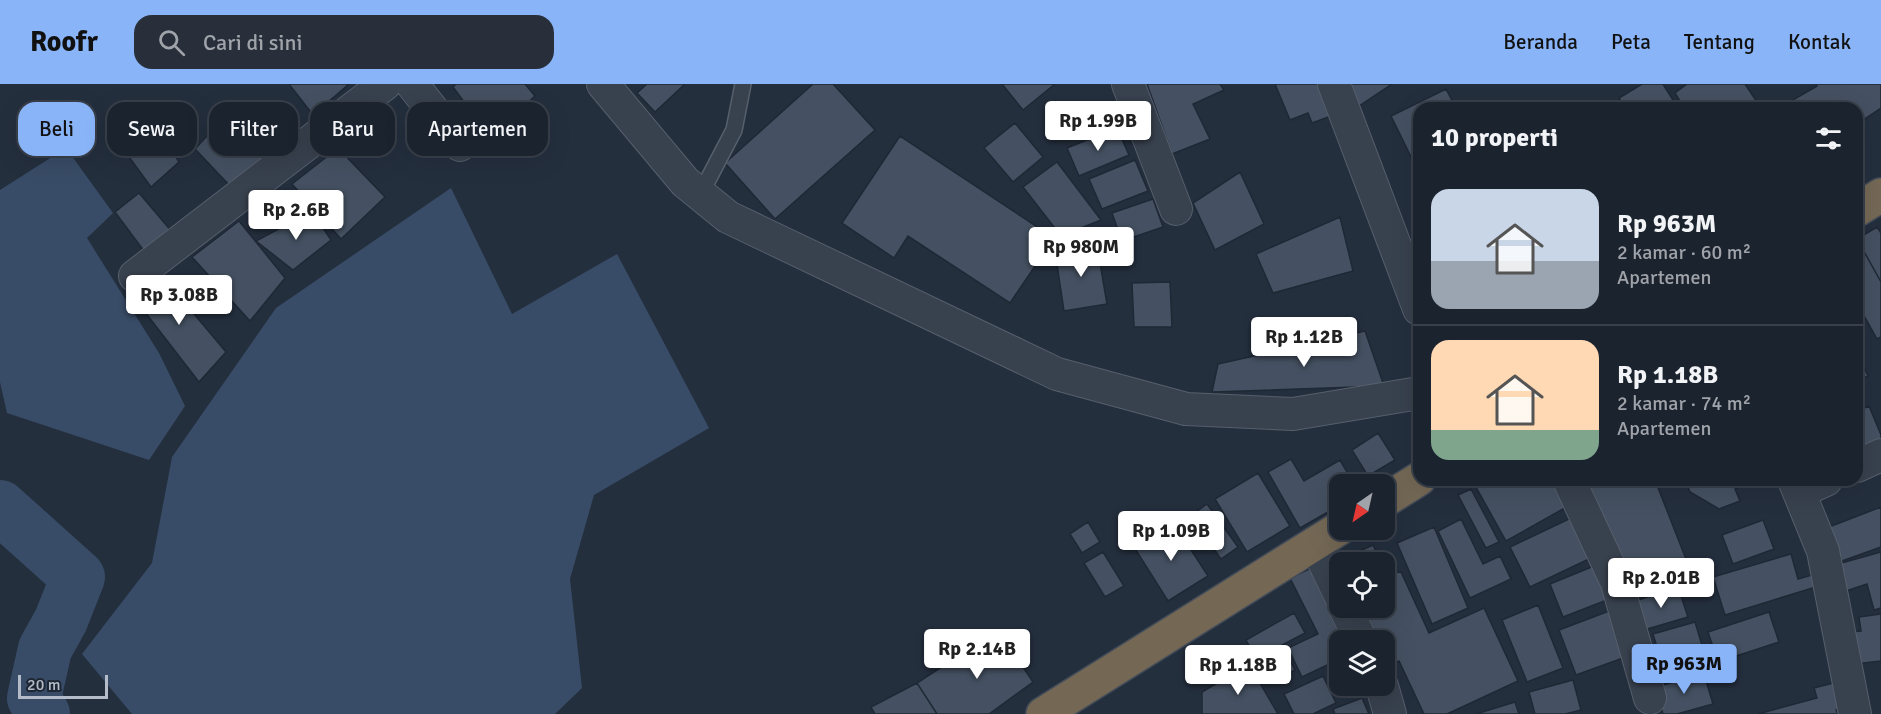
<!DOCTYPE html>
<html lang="id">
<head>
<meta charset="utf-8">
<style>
	body { margin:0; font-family:Signika,sans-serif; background:#282f3a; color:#f1f3f6; height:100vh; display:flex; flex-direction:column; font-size:22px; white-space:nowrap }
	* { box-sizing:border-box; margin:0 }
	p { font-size:20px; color:#a0a4aa }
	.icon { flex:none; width:33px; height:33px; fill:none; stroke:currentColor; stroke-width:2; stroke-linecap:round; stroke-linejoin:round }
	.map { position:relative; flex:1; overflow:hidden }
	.details { position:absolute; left:1413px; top:18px; width:450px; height:384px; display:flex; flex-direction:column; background:#1b232e; border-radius:18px; box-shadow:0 6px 24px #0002,0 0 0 2px #39404a }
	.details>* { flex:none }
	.hud { position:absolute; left:18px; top:18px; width:570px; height:54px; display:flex; gap:12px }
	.needle { width:39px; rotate:214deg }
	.buttons { position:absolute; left:1329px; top:390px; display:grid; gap:12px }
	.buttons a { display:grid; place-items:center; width:66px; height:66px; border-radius:12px; background:#1b232e; box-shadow:0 6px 24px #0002,0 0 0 2px #39404a; font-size:30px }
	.scale { position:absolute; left:18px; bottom:15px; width:90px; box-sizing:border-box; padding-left:6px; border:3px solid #b4bcc9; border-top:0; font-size:16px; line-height:21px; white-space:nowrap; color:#b4bcc9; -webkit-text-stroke:4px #1d2633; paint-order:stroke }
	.price { position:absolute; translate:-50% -51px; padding:0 14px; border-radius:6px; background:#fff; color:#222; font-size:20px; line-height:39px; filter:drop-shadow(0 2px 3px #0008) }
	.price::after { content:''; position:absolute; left:50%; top:36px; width:18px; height:14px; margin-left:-9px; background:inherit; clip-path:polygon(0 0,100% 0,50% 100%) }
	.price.current { background:#8ab4f8; color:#111 }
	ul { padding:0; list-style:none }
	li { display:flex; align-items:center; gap:18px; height:150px; padding:0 18px }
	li+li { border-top:2px solid #39404a }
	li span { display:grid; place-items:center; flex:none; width:168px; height:120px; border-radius:18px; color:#555 }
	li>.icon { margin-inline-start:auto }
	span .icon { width:72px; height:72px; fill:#fffc; stroke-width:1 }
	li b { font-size:26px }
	h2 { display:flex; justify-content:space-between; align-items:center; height:72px; padding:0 18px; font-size:26px }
	.tag { padding:0 21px; border-radius:18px; background:#1b232e; box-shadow:0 6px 24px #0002,0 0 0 2px #39404a; font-size:21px; line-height:54px }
	.tag.current { background:#8ab4f8; color:#111 }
	header { display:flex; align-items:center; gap:36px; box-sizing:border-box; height:84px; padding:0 30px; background:#8ab4f8; color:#111 }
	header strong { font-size:28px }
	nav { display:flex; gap:33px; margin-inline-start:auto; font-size:21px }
	.search { width:420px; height:54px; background:#282f3a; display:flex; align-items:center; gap:15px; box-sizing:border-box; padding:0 21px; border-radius:18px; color:#a0a4aa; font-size:22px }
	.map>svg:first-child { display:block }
	.water { fill:#394c67 }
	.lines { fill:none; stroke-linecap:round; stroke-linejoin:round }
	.river { stroke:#394c67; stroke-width:54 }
	.building { fill:#455162; stroke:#1f2835; stroke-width:1.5 }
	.lane-casing { stroke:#565f6c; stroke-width:18 }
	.street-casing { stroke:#565f6c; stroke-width:34 }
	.highway-casing { stroke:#434c59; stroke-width:36 }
	.lane { stroke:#38414e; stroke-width:15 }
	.street { stroke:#38414e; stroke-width:32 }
	.highway { stroke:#746855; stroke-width:33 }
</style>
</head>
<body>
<header>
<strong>Roofr</strong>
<div class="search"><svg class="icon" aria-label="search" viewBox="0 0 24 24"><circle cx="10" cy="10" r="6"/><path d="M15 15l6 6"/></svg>Cari di sini</div>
<nav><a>Beranda</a><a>Peta</a><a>Tentang</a><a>Kontak</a></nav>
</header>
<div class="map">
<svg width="1881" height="630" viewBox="0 0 1881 630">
	<rect width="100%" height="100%" fill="#242f3e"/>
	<path class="water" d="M66 64 113 129 87 154 159 269 185 322 149 376 7 329 0 298V106Z
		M451 104 512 230 617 170 709 344 594 411 570 495 582 604 555 630H132L82 570 152 479 172 373 276 224Z"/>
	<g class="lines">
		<path class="river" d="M0 423 78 493 61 536 45 565 34 614 43 630"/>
	</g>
	<path class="building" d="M289 0H349L313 31Z
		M456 0H525L535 12 490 53 453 3Z
		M647 0H685L655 28 637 9Z
		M813 0H833L875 46 775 135 725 79Z
		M1002 0H1055L1023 26Z
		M1147 0H1220L1224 6 1193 20 1210 55 1172 70Z
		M1275 0H1321L1334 31 1312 39 1308 29 1290 36Z
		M1351 0H1392L1359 22Z
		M1642 0H1663L1673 16 1660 24H1625L1619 14Z
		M1687 0H1745L1761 24H1684L1675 9Z
		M1815 0H1881V24L1857 40V24H1779L1817 2Z
		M1446 5 1456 24H1419V89L1391 32Z
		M226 31 265 74 232 104 195 65Z
		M1015 39 1043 73 1013 98 984 64Z
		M157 42 179 78 151 103 121 62Z
		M1117 44 1129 71 1079 92 1067 64Z
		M900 52 1054 154 1010 219 908 152 894 174 842 139Z
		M338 64 385 113 341 155 292 100Z
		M1135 76 1148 107 1102 125 1089 95Z
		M1057 78 1101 136 1061 152 1023 103Z
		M1240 88 1264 140 1215 166 1193 119Z
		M139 109 173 149 144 167 115 128Z
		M1153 115 1163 143 1122 157 1112 129Z
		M312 127 331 156 293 186 256 157Z
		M1340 133 1353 187 1273 209 1256 170Z
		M239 137 285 194 250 237 192 173Z
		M1877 143 1881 149V198L1857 155Z
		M1857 155 1881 198V253L1877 255 1857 219Z
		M1097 161 1107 220 1064 227 1055 167Z
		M158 187 226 268 199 298 131 210Z
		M1170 198 1172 243H1134L1132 199Z
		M1365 247 1384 302 1212 308 1218 280Z
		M1857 268 1868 292 1857 297Z
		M1869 322 1881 351V363L1857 373V327Z
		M1378 349 1395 376 1368 392 1352 366Z
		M1291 375 1304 397 1340 376 1354 400H1340V411L1330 417 1335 424 1300 444 1268 388Z
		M1258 389 1290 442 1247 468 1215 415Z
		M1472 396H1555L1570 421 1506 457Z
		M1588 396H1655L1693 493 1630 517 1583 398Z
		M1692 396H1750L1751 399 1735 405 1740 417 1719 425 1690 408 1686 398Z
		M1471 405 1499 458 1486 464 1458 411Z
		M1207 420 1238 463 1221 475 1190 432Z
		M1881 423V463L1842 477 1829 443Z
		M1571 434 1591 474 1530 503 1510 463Z
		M1461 435 1483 480 1500 472 1511 495 1470 514 1438 447Z
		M1763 436 1774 465 1733 480 1722 451Z
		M1088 438 1100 458 1082 469 1070 450Z
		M1173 438 1208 492 1168 517 1134 463Z
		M1434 443 1468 524 1432 540 1397 459Z
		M1373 461 1381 478 1337 477Z
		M1103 468 1124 502 1105 513 1084 479Z
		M1881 468V524L1874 526 1867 500 1846 507 1838 480Z
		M1791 470 1798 495 1812 491 1819 502 1725 531 1713 493Z
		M1320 480 1347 556H1340L1336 562 1340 575 1302 593 1288 564 1318 550 1290 494Z
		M1594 482 1607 516 1563 533 1550 500Z
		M1384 486 1386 490 1401 488 1429 549 1484 524 1518 597 1447 630H1424L1399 577 1387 583 1384 556H1375L1359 524H1384Z
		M1678 503 1688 533 1644 546 1635 517Z
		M1538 521 1563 584 1527 598 1502 536Z
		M1617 524 1634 570 1576 591 1559 546Z
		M1769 528 1779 558 1718 578 1708 548Z
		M1294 529 1305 549 1282 561 1295 586 1271 600 1246 556Z
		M1881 530V577L1855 580 1850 548 1861 547 1859 533Z
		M1695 538 1708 581 1666 593 1653 550Z
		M998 546 1033 598 989 630H937L917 599Z
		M1249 580 1278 630H1202V608Z
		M1704 590 1713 620 1677 630H1663L1655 603Z
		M1323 592 1336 619 1313 630H1294L1284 610Z
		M1573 596 1581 626 1565 630H1535L1529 608Z
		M1837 598 1845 623 1836 626 1838 630H1758L1817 614 1814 604Z
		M917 599 937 630H875L871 623Z
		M1362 614 1369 630H1335L1333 625Z
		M1515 618 1519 630H1476Z"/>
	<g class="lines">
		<defs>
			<path id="lane" d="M700 111 734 46 743 0"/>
			<path id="street" d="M412 0 460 61
				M603 0 685 98 728 133 1057 290 1186 325 1293 330 1419 309
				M1128 0 1176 125
				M1334 0 1419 225
				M135 192 385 0
				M1857 382 1881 371
				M1569 396 1617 499 1650 614
				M1794 396 1823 467 1855 630
				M1799 408 1826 396
				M1315 459 1340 511
				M1345 524 1361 556
				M1382 602 1390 630"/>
			<path id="highway" d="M1857 126 1881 111
				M1384 417 1419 395
				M1043 630 1340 444"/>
		</defs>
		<use href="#lane" class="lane-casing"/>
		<use href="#street" class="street-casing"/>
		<use href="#highway" class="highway-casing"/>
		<use href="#lane" class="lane"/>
		<use href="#street" class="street"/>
		<use href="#highway" class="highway"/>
	</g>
</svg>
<div class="buttons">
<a><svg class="needle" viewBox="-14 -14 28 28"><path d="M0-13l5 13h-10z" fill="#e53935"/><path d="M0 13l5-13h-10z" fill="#a0a4aa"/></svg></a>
<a><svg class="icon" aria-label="locate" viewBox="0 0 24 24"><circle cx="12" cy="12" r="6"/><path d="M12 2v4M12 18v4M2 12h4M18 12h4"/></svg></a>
<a><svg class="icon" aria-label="layers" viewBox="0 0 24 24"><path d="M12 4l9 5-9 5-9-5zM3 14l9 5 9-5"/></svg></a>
</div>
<div class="scale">20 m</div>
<b class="price" style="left:1098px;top:68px">Rp 1.99B</b>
<b class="price" style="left:296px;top:157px">Rp 2.6B</b>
<b class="price" style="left:1081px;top:194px">Rp 980M</b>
<b class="price" style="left:179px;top:242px">Rp 3.08B</b>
<b class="price" style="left:1304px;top:284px">Rp 1.12B</b>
<b class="price" style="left:1171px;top:478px">Rp 1.09B</b>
<b class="price" style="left:1661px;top:525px">Rp 2.01B</b>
<b class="price" style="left:977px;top:596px">Rp 2.14B</b>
<b class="price current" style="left:1684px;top:611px">Rp 963M</b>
<b class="price" style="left:1238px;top:612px">Rp 1.18B</b>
<div class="hud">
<a class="tag current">Beli</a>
<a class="tag">Sewa</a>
<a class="tag">Filter</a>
<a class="tag">Baru</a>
<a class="tag">Apartemen</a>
</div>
<section class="details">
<h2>10 properti<svg class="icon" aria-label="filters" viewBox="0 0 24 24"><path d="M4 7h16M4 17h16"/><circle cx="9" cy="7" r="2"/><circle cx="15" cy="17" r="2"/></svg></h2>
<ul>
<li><span style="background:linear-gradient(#c9d6e8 60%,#9aa5b1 0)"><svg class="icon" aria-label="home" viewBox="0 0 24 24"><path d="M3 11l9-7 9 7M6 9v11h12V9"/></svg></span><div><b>Rp 963M</b><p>2 kamar · 60 m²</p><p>Apartemen</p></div></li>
<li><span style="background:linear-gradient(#ffd9b3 75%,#7fa58c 0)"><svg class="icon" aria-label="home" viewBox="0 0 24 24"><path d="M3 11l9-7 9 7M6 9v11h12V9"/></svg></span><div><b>Rp 1.18B</b><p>2 kamar · 74 m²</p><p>Apartemen</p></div></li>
</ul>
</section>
</div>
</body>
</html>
